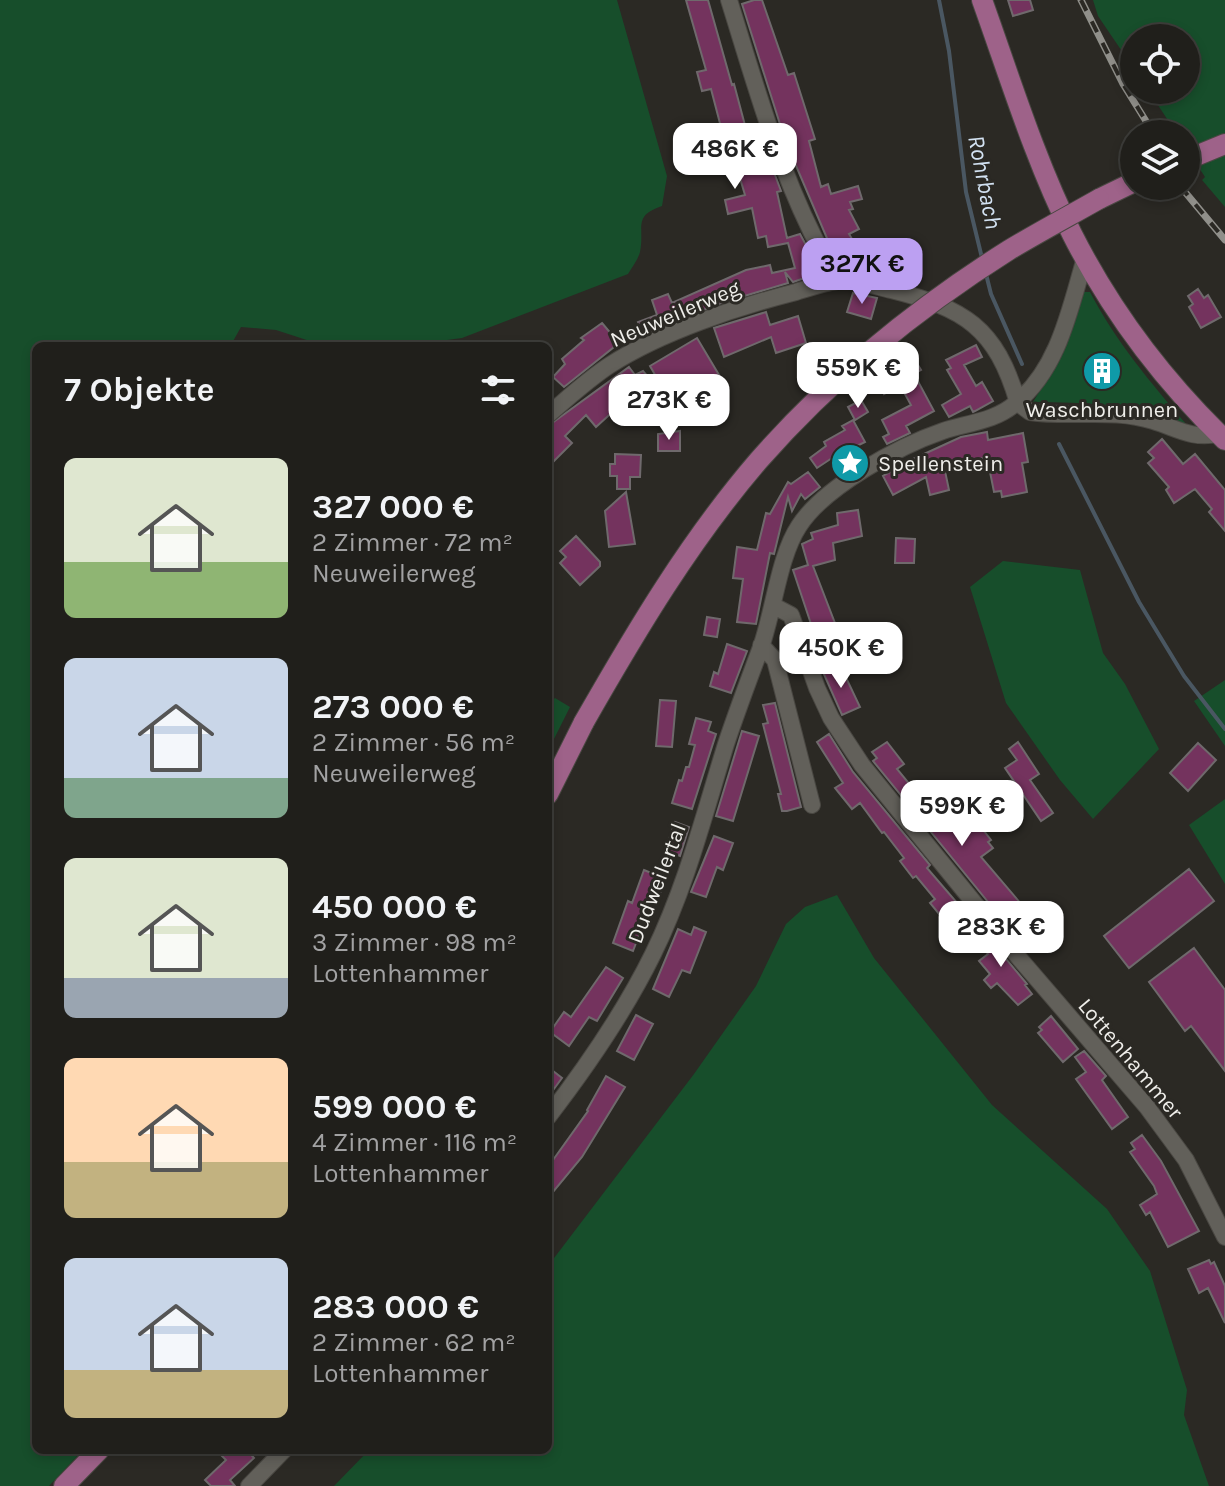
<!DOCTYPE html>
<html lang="de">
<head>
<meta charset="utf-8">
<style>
	body { margin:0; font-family:Karla,sans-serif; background:#282724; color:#f1f3f6; height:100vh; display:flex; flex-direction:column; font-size:30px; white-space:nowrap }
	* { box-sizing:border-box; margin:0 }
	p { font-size:26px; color:#a2a2a3 }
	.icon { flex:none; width:44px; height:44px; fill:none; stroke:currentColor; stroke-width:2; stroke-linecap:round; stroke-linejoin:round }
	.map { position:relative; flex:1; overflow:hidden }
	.sheet { position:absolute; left:32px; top:342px; width:520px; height:1112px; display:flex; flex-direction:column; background:#201f1b; border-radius:12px; box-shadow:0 4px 12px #0003,0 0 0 2px #3d3d3a }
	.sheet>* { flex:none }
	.buttons { position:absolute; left:1120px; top:24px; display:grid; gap:16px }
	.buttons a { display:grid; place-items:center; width:80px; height:80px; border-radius:50%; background:#201f1b; box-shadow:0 4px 12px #0003,0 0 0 2px #3d3d3a; font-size:40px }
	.price { position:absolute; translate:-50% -68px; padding:0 18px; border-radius:16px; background:#fff; color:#222; font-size:26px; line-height:52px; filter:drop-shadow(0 2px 4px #0008) }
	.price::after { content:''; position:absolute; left:50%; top:48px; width:24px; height:18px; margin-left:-12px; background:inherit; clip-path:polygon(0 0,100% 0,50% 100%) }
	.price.current { background:#bca0f2; color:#111 }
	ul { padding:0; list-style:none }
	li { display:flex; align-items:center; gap:24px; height:200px; padding:0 32px }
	li span { display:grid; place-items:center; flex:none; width:224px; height:160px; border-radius:12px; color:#555 }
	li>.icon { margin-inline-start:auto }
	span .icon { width:96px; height:96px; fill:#fffc; stroke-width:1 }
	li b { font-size:34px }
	h2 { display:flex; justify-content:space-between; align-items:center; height:96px; padding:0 32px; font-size:34px }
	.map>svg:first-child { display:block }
	.green { fill:#174e2b }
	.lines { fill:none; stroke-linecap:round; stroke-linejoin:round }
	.stream { stroke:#4a5762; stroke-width:4 }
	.building { fill:#74335e; stroke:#6f696c; stroke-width:2 }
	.minor-casing { stroke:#494742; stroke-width:18 }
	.major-casing { stroke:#494742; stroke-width:22 }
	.minor { stroke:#62605a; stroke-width:16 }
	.major { stroke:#9e6289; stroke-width:20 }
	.rail-casing { stroke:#908f8a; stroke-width:7 }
	.rail { stroke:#2b2924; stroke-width:4; stroke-dasharray:12; stroke-linecap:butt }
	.major-bridge-casing { stroke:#494742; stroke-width:22; stroke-linecap:butt }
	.major-bridge { stroke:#9e6289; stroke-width:20 }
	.labels { text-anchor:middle; stroke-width:6; stroke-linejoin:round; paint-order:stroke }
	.street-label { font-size:22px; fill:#efeeea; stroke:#2b2924 }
	.poi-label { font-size:22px; fill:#efeeea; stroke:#2b2924 }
	.water-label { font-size:24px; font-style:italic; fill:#d3e2f2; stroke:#2b2924 }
</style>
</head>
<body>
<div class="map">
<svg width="1225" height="1486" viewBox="0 0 1225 1486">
	<rect width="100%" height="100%" fill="#2b2924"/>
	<path class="green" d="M0 0H617L667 176 662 206C632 216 645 227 640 252 638 260 632 267 628 274L462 338 402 346H325L276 330 241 327 232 343 235 346H36V1450H83L49 1486H0Z
		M1093 0H1225V207L1202 180 1205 177 1186 148V134H1177L1148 90H1186V38H1134V69L1098 16Z
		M1084 292H1090C1116 342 1151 383 1187 425L1185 427C1137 402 1085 403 1033 402 1058 363 1072 337 1084 292Z
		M1003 561 1080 570 1103 653 1125 684 1159 749 1093 819 1060 780 1006 703 970 587Z
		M1225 680V746L1194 701Z
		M555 698 570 707 548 751V704Z
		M1225 799V884L1189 825Z
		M837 895 874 958 992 1105 1107 1209 1150 1271 1187 1390 1184 1415 1209 1486H334L369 1450H548V1266L694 1074 756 986 786 924 805 907Z"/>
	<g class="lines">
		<path class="stream" d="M939 0 949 51 966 192 982 258
			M986 274 991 294 1022 364
			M1059 444 1139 602 1184 676 1225 729"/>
	</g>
	<path class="building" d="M686 0H708L732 85 734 84 755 163 769 159 781 191 777 192 787 238 800 234 813 258 816 274 793 282 785 272 788 283 721 303 643 334 638 322 657 315 652 300 668 294 672 303 746 270 770 265 772 273 795 268 788 243 768 247 766 236 758 238 752 208 728 214 725 200 745 195 736 165 724 168 722 157 733 154 727 130 722 131 711 89 702 91 697 72 706 70Z
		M754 0H762L788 75 794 73 815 139 809 141 821 187 828 184 831 194 858 186 862 199 850 202 853 209 849 210 859 229 849 234 864 259 850 268H845L829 243 785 140 742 4Z
		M1008 0H1030L1033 10 1013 16Z
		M1198 289 1204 298 1208 295 1221 317 1201 328 1189 307 1193 304 1188 296Z
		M853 293 877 298 871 319 847 312Z
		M766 312 770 325 798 316 806 343 776 353 771 337 724 357 714 328Z
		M602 323 619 343 564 387 553 377 565 364 562 359 584 340 581 338Z
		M697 338 725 385 697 402 700 406 686 415 667 381 661 385 650 366Z
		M976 345 982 357 964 365 976 386 982 382 993 401 975 411 973 412 970 406 949 417 942 405 961 394 947 370 951 368 946 360Z
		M913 357 921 370 914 374 934 411 906 426 910 433 887 444 883 437 889 434 882 420 911 405 900 385 884 394 878 382 903 369 902 367Z
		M629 367 635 375 643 371 650 379 617 405 619 406 596 427 586 415 565 436 572 443 548 467V426Z
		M861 400 868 412 855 420 848 407Z
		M853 420 865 442 832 458 817 468 810 458 826 446 824 442 845 430 842 426Z
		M680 431V451H658V434Z
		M987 432 988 440 1023 433 1028 462 1022 463 1027 492 1002 497 1001 491 994 492 987 457 966 462V469L945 471 949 490 930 495 926 477 893 495 883 476 911 460 961 437Z
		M1162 439 1183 464 1195 454 1225 490V531L1209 512 1212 509 1195 489 1174 503 1166 490 1169 487 1148 463 1154 458 1148 452Z
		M615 454 641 455 640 477H630V489H617V476H610V464H615Z
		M808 472 820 487 805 499 801 494 792 511 788 497 774 554 770 553 756 624 737 622 743 579 733 578 737 547 757 550 766 513 770 514 788 482 791 484Z
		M626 492 635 544 609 547 605 511Z
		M858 510 862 536 833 543 835 560 813 566 838 631 816 639 793 570 808 565 802 544 813 539 811 533 838 525 837 513Z
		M576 536 600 562V566L580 585 560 563 566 557 560 551Z
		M896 538 915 539 914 563H895Z
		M707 617 720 619 717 637 704 635Z
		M727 644 747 651 731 693 710 686 714 672 718 674Z
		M834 667 835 670 841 667 860 707 842 715 823 672Z
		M660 700 676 701 672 747 656 746Z
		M775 703 801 807 787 811H782L778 794H781L763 724 768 723 763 705Z
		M696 718 711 722 708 731 716 734 692 809 672 803 679 780 682 781 686 767H689L695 745 689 744Z
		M742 731 759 736 733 821 716 816Z
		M829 734 853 772 930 865 927 868 971 919 954 932 930 903 935 899 916 876 913 878 900 861 904 858 884 832 882 833 860 803 852 809 835 788 843 783 817 742Z
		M887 742 904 764 897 769 938 819 941 817 949 821 966 808 991 840 988 842 993 848 981 857 1022 905 1017 909 1035 929 1033 931 1040 940 1028 951 873 761 877 758 872 752Z
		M1018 742 1039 774 1030 780 1053 813 1041 821 1005 768 1017 760 1009 749Z
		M1198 743 1216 760 1188 791 1170 773Z
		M675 822 689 827 680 856 665 850Z
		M714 836 733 843 723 870 717 867 706 897 691 892Z
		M1189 869 1214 901 1129 968 1104 936Z
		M644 870 666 879 646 926 643 925 633 951 613 943 628 901 632 903Z
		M976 923 1027 984 1025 985 1032 994 1018 1005 997 983 991 988 984 980 990 974 979 961 988 954 969 929Z
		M694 927 706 932 690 973 682 970 669 997 653 989 678 929 691 935Z
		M1194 948 1225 990V1071L1191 1026 1185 1031 1149 982Z
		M606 967 623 978 597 1021 589 1017 569 1046 550 1032 564 1012 571 1017Z
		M636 1015 653 1024 634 1060 617 1051Z
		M1051 1016 1078 1049 1063 1062 1038 1033 1042 1030 1039 1027Z
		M1084 1051 1106 1076 1102 1080 1128 1117 1112 1129 1076 1079 1086 1072 1075 1057Z
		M548 1067 562 1078 548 1097Z
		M606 1076 625 1087 582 1157 548 1198V1167L588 1111 587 1110Z
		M1142 1135 1161 1161 1199 1231 1168 1247 1150 1212 1146 1215 1140 1205 1157 1194 1154 1186 1130 1152 1135 1149 1131 1143Z
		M1209 1260 1211 1264 1214 1262 1225 1286V1323L1208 1288 1199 1293 1188 1269Z
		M216 1450H247L254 1458 230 1480 235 1486H211L205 1480 226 1460Z"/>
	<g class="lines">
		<defs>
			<path id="minor" d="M729 0C759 96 785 194 838 281
				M1018 403 1030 412C1071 418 1113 408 1153 421 1179 429 1190 439 1219 434
				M548 415C568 398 587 380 610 365 661 332 737 307 796 292 809 288 823 283 837 281 854 279 874 286 891 290 964 308 996 327 1018 403
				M774 606 791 615 817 688 831 718 862 765 1019 958 1147 1107 1186 1160 1225 1237
				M761 645 775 660 812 805
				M548 1117C588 1065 624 1013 653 954 686 887 704 815 726 744 737 711 749 679 761 647 774 610 779 556 799 526 824 487 899 446 943 431 968 423 996 421 1016 403 1059 368 1070 308 1085 258
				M249 1486 284 1450"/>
			<path id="major" d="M982 0C1010 78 1035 160 1072 234 1111 311 1163 380 1225 440
				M1186 160 1225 144
				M1099 199 1134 182
				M548 794 584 722
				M64 1486 99 1450"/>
		</defs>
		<use href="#minor" class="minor-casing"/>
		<use href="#major" class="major-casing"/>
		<use href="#minor" class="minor"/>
		<use href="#major" class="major"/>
		<defs>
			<path id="rail" d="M1081 0 1123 84 1154 134
				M1180 186 1225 240"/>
		</defs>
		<use href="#rail" class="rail-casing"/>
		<use href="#rail" class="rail"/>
		<defs>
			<path id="major-bridge" d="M584 722C636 631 690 540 759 460 831 378 917 308 1009 250 1039 232 1069 216 1099 199"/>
		</defs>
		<use href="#major-bridge" class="major-bridge-casing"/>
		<use href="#major-bridge" class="major-bridge"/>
	</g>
	<defs>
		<symbol id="building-disc" viewBox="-11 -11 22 22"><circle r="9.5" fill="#0f9aa8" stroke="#2b2924"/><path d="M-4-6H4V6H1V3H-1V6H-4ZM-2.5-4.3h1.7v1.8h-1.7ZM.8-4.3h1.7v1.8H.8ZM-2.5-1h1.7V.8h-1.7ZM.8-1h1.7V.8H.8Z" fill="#fff"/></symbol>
		<symbol id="sight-disc" viewBox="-11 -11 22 22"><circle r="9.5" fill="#0f9aa8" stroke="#2b2924"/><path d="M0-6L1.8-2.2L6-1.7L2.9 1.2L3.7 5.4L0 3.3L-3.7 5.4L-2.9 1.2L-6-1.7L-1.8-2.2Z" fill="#fff"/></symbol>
	</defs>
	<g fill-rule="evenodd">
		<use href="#building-disc" x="1080" y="349" width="44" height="44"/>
		<use href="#sight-disc" x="828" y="441" width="44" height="44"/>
	</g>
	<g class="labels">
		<g class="street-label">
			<text transform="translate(675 313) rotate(-23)" y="8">Neuweilerweg</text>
			<text transform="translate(656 883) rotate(-69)" y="8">Dudweilertal</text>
			<text transform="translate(1131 1058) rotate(50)" y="8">Lottenhammer</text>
		</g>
		<g class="poi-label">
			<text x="1102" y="417">Waschbrunnen</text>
			<text x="878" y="471" text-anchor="start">Spellenstein</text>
		</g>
		<g class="water-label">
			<text transform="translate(985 182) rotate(79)" y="8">Rohrbach</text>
		</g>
	</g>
</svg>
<div class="buttons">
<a><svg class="icon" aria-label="locate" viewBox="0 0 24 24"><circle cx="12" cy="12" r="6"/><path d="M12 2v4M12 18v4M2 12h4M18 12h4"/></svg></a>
<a><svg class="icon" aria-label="layers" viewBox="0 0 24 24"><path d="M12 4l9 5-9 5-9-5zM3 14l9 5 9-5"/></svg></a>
</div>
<b class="price" style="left:735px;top:191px">486K €</b>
<b class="price current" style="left:862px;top:306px">327K €</b>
<b class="price" style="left:858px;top:410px">559K €</b>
<b class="price" style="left:669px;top:442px">273K €</b>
<b class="price" style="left:841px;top:690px">450K €</b>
<b class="price" style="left:962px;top:848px">599K €</b>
<b class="price" style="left:1001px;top:969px">283K €</b>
<section class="sheet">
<h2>7 Objekte<svg class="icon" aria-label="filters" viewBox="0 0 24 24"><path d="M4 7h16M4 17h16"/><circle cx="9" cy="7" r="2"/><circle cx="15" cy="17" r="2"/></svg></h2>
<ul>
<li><span style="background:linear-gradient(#dfe7d0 65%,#8fb573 0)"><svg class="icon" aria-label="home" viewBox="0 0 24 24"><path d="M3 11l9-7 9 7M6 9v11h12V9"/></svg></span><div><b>327 000 €</b><p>2 Zimmer · 72 m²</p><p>Neuweilerweg</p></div></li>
<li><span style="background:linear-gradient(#c9d6e8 75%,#7fa58c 0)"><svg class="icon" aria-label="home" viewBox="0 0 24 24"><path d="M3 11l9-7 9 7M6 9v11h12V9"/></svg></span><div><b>273 000 €</b><p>2 Zimmer · 56 m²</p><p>Neuweilerweg</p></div></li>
<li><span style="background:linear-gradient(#dfe7d0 75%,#9aa5b1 0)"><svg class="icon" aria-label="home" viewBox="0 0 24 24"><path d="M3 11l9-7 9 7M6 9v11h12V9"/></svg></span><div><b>450 000 €</b><p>3 Zimmer · 98 m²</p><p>Lottenhammer</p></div></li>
<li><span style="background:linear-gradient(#ffd9b3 65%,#c2b280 0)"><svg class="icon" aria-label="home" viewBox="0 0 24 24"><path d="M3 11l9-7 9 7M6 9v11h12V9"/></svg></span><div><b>599 000 €</b><p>4 Zimmer · 116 m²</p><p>Lottenhammer</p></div></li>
<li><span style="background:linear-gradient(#c9d6e8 70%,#c2b280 0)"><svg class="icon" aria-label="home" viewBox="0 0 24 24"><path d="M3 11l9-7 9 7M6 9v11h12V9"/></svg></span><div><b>283 000 €</b><p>2 Zimmer · 62 m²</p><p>Lottenhammer</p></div></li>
</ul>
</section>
</div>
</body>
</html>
